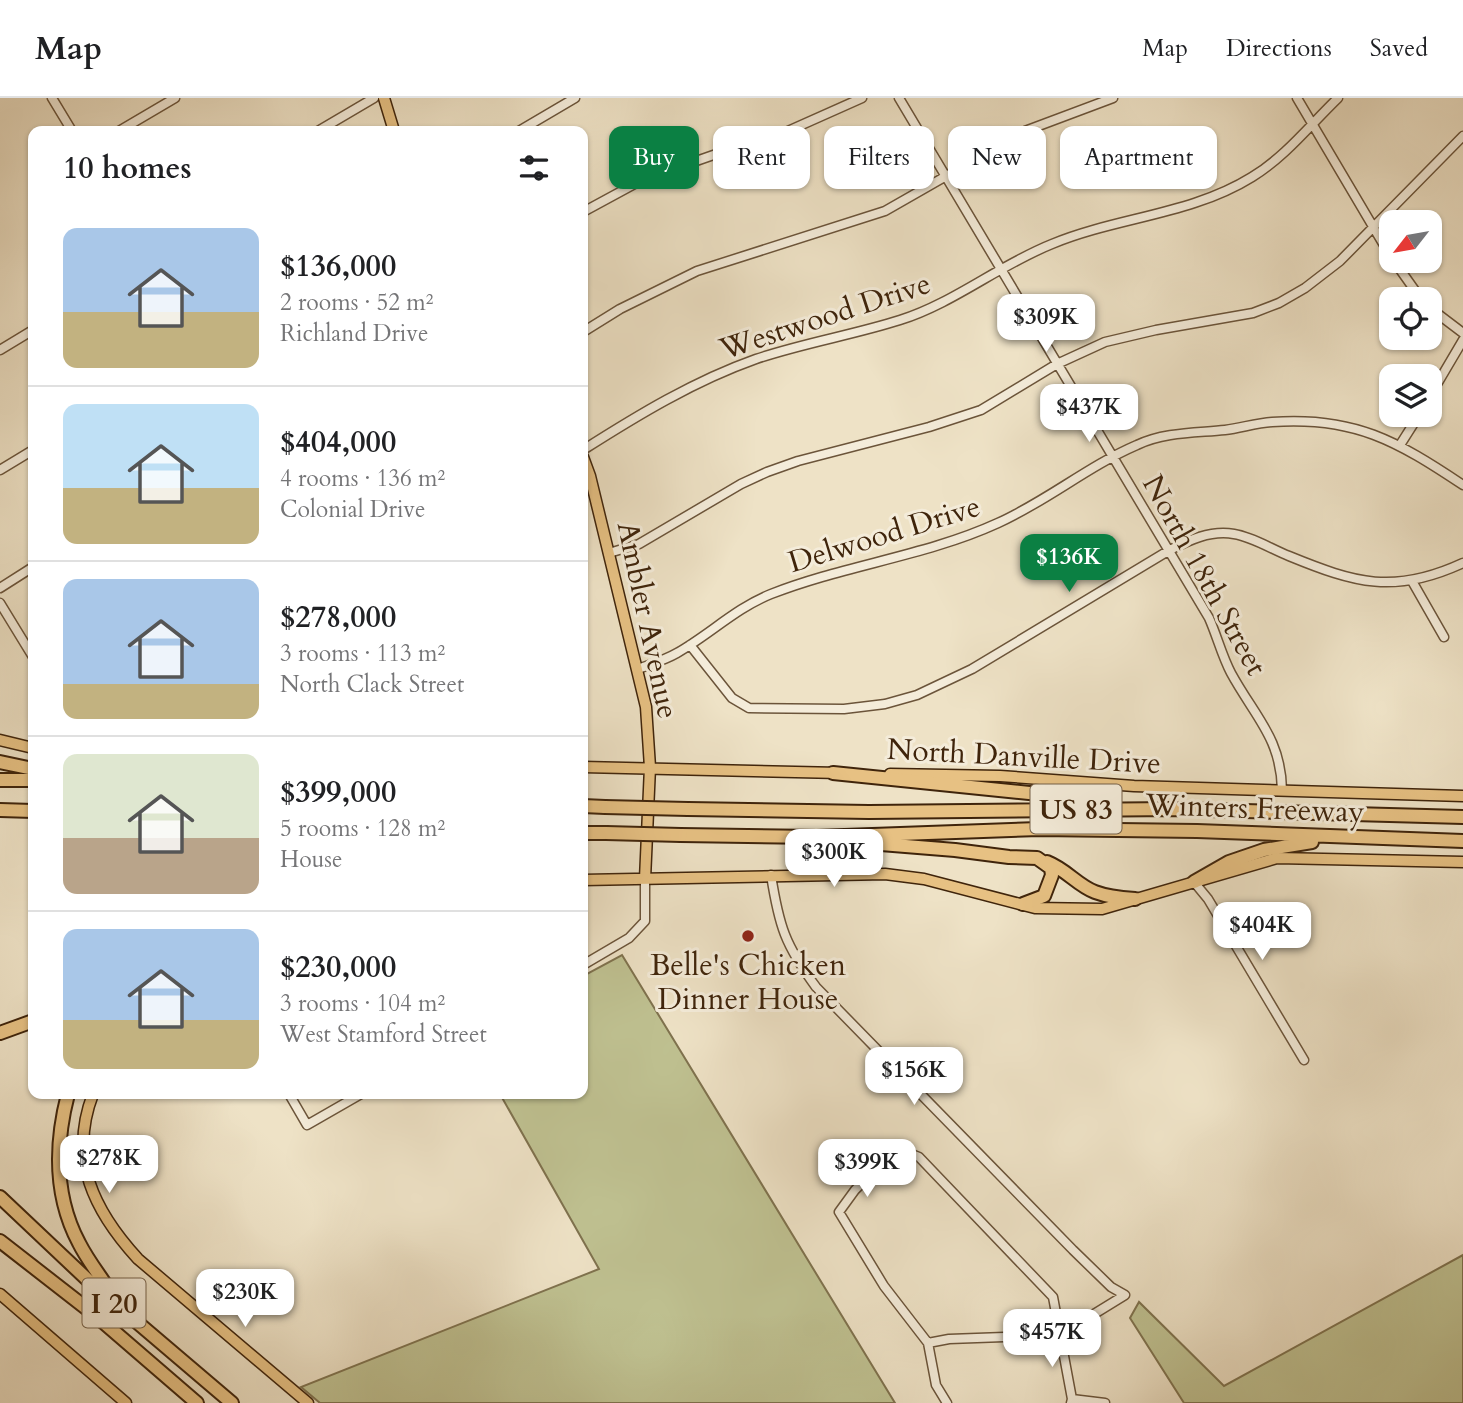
<!DOCTYPE html>
<html lang="en">
<head>
<meta charset="utf-8">
<style>
	body { margin:0; font-family:Cardo,serif; background:#f2f2f2; color:#202124; height:100vh; display:flex; flex-direction:column; font-size:26px; white-space:nowrap }
	* { box-sizing:border-box; margin:0 }
	p { font-size:23px; color:#757577 }
	.icon { flex:none; width:38px; height:38px; fill:none; stroke:currentColor; stroke-width:2; stroke-linecap:round; stroke-linejoin:round }
	.map { position:relative; flex:1; overflow:hidden }
	.panel { position:absolute; left:28px; top:28px; width:560px; height:973px; display:flex; flex-direction:column; background:#fff; border-radius:14px; box-shadow:0 2px 5px #0004 }
	.panel>* { flex:none }
	.guide { position:absolute; left:609px; top:28px; width:665px; height:63px; display:flex; gap:14px }
	.needle { width:46px; rotate:239deg }
	.controls { position:absolute; left:1379px; top:112px; display:grid; gap:14px }
	.controls a { display:grid; place-items:center; width:63px; height:63px; border-radius:14px; background:#fff; box-shadow:0 2px 5px #0004; font-size:35px }
	.price { position:absolute; translate:-50% -60px; padding:0 16px; border-radius:14px; background:#fff; color:#222; font-size:23px; line-height:46px; filter:drop-shadow(0 2px 4px #0008) }
	.price::after { content:''; position:absolute; left:50%; top:42px; width:21px; height:16px; margin-left:-10px; background:inherit; clip-path:polygon(0 0,100% 0,50% 100%) }
	.price.on { background:#0b8043; color:#fff }
	ul { padding:0; list-style:none }
	li { display:flex; align-items:center; gap:21px; height:175px; padding:0 35px }
	li+li { border-top:2px solid #e0e0e0 }
	li span { display:grid; place-items:center; flex:none; width:196px; height:140px; border-radius:14px; color:#555 }
	li>.icon { margin-inline-start:auto }
	span .icon { width:84px; height:84px; fill:#fffc; stroke-width:1 }
	li b { font-size:30px }
	h2 { display:flex; justify-content:space-between; align-items:center; height:84px; padding:0 35px; font-size:30px }
	.tag { padding:0 24px; border-radius:14px; background:#fff; box-shadow:0 2px 5px #0004; font-size:24px; line-height:63px }
	.tag.on { background:#0b8043; color:#fff }
	header { display:flex; align-items:center; gap:42px; box-sizing:border-box; height:98px; padding:0 35px; background:#fff; border-bottom:2px solid #e0e0e0 }
	header strong { font-size:33px }
	nav { display:flex; gap:38px; margin-inline-start:auto; font-size:24px }
	.map>svg:first-child { display:block }
	.green { fill:#bfc191; stroke:#7f724e; stroke-width:2 }
	.lines { fill:none; stroke-linecap:round; stroke-linejoin:round }
	.minor-casing { stroke:#6b543a; stroke-width:11 }
	.major-casing { stroke:#3f240b; stroke-width:13 }
	.highway-casing { stroke:#3f240b; stroke-width:16 }
	.minor { stroke:#f4ecda; stroke-width:8 }
	.major { stroke:#e7c183; stroke-width:10 }
	.highway { stroke:#e7c183; stroke-width:12 }
	.highway-bridge-casing { stroke:#3f240b; stroke-width:16; stroke-linecap:butt }
	.highway-bridge { stroke:#e7c183; stroke-width:12 }
	.poi-dot { fill:#8f2418; stroke:#f4ecda; stroke-width:2.5 }
	.labels { text-anchor:middle; stroke-width:6; stroke-linejoin:round; paint-order:stroke }
	.shield { fill:#f4ecda; stroke:#756049; stroke-width:2 }
	.shield-label { font-size:28px; font-weight:bold; fill:#3f240b }
	.street-label { font-size:30px; fill:#3f240b; stroke:#f4ecda }
	.poi-label { font-size:30px; fill:#3f240b; stroke:#f4ecda }
</style>
</head>
<body>
<header>
<strong>Map</strong>
<nav><a>Map</a><a>Directions</a><a>Saved</a></nav>
</header>
<div class="map">
<svg width="1463" height="1305" viewBox="0 0 1463 1305">
	<rect width="100%" height="100%" fill="#eee2c6"/>
	<filter id="stains"><feTurbulence type="fractalNoise" baseFrequency=".00286" numOctaves="4"/><feColorMatrix values="0 0 0 0 .2 0 0 0 0 .09 0 0 0 0 .02 0 0 0 .5 -.17"/></filter>
	<radialGradient id="worn" r=".72"><stop offset=".6" stop-color="#630" stop-opacity="0"/><stop offset="1" stop-color="#630" stop-opacity=".3"/></radialGradient>
	<path class="green" d="M622 857 895 1305H320L301 1289 599 1171 500 996H583V878Z
		M1463 1157V1305H1184L1130 1220 1139 1204 1224 1288Z"/>
	<g class="lines">
		<defs>
			<path id="minor" d="M52 0 72 33
				M899 0 1209 520C1217 538 1222 558 1231 575 1255 619 1281 640 1282 692
				M1297 0 1391 159
				M119 33 175 0
				M318 33 374 0
				M519 33 575 0
				M583 114 642 82 722 54 770 41 862 0
				M1394 163 1421 201
				M1430 210 1463 235
				M583 234 620 211 697 173 885 113 1025 33 1113 0
				M0 252 33 232
				M1430 298 1463 242
				M1400 347 1419 317
				M583 352C638 317 694 283 756 261 803 245 853 237 900 222 954 205 999 167 1052 146 1117 119 1191 117 1252 79 1285 59 1310 27 1338 0
				M0 372 33 352
				M609 455 639 446 741 386 767 374 798 363 929 329 981 312 1057 266 1105 244 1156 232 1253 215 1279 205 1305 190 1340 163 1463 38
				M1412 483 1444 539
				M0 490 33 469
				M0 505 33 559
				M690 547 732 600 749 610 844 611 885 606 917 597 972 571 1168 453C1189 442 1210 432 1234 436 1253 439 1271 451 1289 458 1355 485 1394 497 1463 465
				M638 571C651 566 665 562 677 555 709 537 736 510 771 496 845 467 926 458 998 425 1047 403 1088 368 1137 347 1164 334 1196 335 1225 332 1241 330 1256 325 1272 324 1354 318 1397 343 1463 387
				M771 777C779 828 785 847 816 889L1073 1152 1111 1189 1125 1197 1060 1237 949 1241 928 1245 884 1188 839 1114 855 1092 897 1050 919 1059 1053 1199 1072 1301 1071 1305
				M1194 784 1208 801 1304 962
				M583 867 629 840 645 823V781
				M289 996 307 1027 361 996
				M928 1245 936 1287 947 1305
				M1072 1301 1105 1305"/>
			<path id="major" d="M384 0 394 33
				M583 359 590 378 646 609 650 669 645 781
				M0 642 33 650
				M583 669 840 675
				M890 676 1000 678 1134 688 1463 698
				M583 782 885 776 924 781 1035 810 1102 811 1277 760 1463 764
				M93 996C68 1061 94 1113 138 1161L308 1305
				M0 1196 126 1305"/>
			<path id="highway" d="M0 664 33 671
				M833 675 1039 696 1088 706
				M0 682H33
				M583 708 605 709
				M688 711 869 714 1173 711 1463 719
				M0 712 33 713
				M583 735H606
				M681 737 817 739 1039 731 1197 733 1463 743
				M856 744 955 752 1009 759 1037 760 1051 770 1052 777 1044 798 1023 806
				M1047 764C1067 772 1077 787 1095 794 1108 799 1121 800 1135 801
				M1194 784 1229 764 1264 752 1312 744
				M0 935 33 923
				M68 996C55 1046 54 1098 79 1145 89 1165 103 1181 114 1200
				M0 1099 91 1185 232 1305
				M0 1143 95 1217 197 1305"/>
		</defs>
		<use href="#minor" class="minor-casing"/>
		<use href="#major" class="major-casing"/>
		<use href="#highway" class="highway-casing"/>
		<use href="#minor" class="minor"/>
		<use href="#major" class="major"/>
		<use href="#highway" class="highway"/>
		<defs>
			<path id="highway-bridge" d="M605 709 688 711
				M606 735 681 737"/>
		</defs>
		<use href="#highway-bridge" class="highway-bridge-casing"/>
		<use href="#highway-bridge" class="highway-bridge"/>
	</g>
	<circle class="poi-dot" cx="748" cy="838" r="7"/>
	<g class="labels">
		<g class="shield">
			<rect x="1030.5" y="686.5" width="91" height="49" rx="5"/>
			<rect x="82.5" y="1180.5" width="63" height="49" rx="5"/>
		</g>
		<g class="shield-label">
			<text x="1076" y="721">US 83</text>
			<text x="114" y="1215">I 20</text>
		</g>
		<g class="street-label">
			<text transform="translate(825 218) rotate(-18)" y="10">Westwood Drive</text>
			<text transform="translate(884 436) rotate(-17)" y="10">Delwood Drive</text>
			<text transform="translate(1205 477) rotate(61)" y="10">North 18th Street</text>
			<text transform="translate(648 522) rotate(78)" y="10">Ambler Avenue</text>
			<text transform="translate(1024 658) rotate(3)" y="10">North Danville Drive</text>
			<text transform="translate(1255 710) rotate(2)" y="10">Winters Freeway</text>
		</g>
		<g class="poi-label">
			<text x="748" y="877">Belle's Chicken<tspan x="748" dy="34">Dinner House</tspan></text>
		</g>
	</g>
	<rect width="100%" height="100%" filter="url(#stains)"/>
	<rect width="100%" height="100%" fill="url(#worn)"/>
</svg>
<div class="controls">
<a><svg class="needle" viewBox="-14 -14 28 28"><path d="M0-13l5 13h-10z" fill="#e53935"/><path d="M0 13l5-13h-10z" fill="#757577"/></svg></a>
<a><svg class="icon" aria-label="locate" viewBox="0 0 24 24"><circle cx="12" cy="12" r="6"/><path d="M12 2v4M12 18v4M2 12h4M18 12h4"/></svg></a>
<a><svg class="icon" aria-label="layers" viewBox="0 0 24 24"><path d="M12 4l9 5-9 5-9-5zM3 14l9 5 9-5"/></svg></a>
</div>
<b class="price" style="left:1046px;top:256px">$309K</b>
<b class="price" style="left:1089px;top:346px">$437K</b>
<b class="price on" style="left:1069px;top:496px">$136K</b>
<b class="price" style="left:834px;top:791px">$300K</b>
<b class="price" style="left:1262px;top:864px">$404K</b>
<b class="price" style="left:914px;top:1009px">$156K</b>
<b class="price" style="left:109px;top:1097px">$278K</b>
<b class="price" style="left:867px;top:1101px">$399K</b>
<b class="price" style="left:245px;top:1231px">$230K</b>
<b class="price" style="left:1052px;top:1271px">$457K</b>
<div class="guide">
<a class="tag on">Buy</a>
<a class="tag">Rent</a>
<a class="tag">Filters</a>
<a class="tag">New</a>
<a class="tag">Apartment</a>
</div>
<section class="panel">
<h2>10 homes<svg class="icon" aria-label="filters" viewBox="0 0 24 24"><path d="M4 7h16M4 17h16"/><circle cx="9" cy="7" r="2"/><circle cx="15" cy="17" r="2"/></svg></h2>
<ul>
<li><span style="background:linear-gradient(#a9c7e8 60%,#c2b280 0)"><svg class="icon" aria-label="home" viewBox="0 0 24 24"><path d="M3 11l9-7 9 7M6 9v11h12V9"/></svg></span><div><b>$136,000</b><p>2 rooms · 52 m²</p><p>Richland Drive</p></div></li>
<li><span style="background:linear-gradient(#bfe0f5 60%,#c2b280 0)"><svg class="icon" aria-label="home" viewBox="0 0 24 24"><path d="M3 11l9-7 9 7M6 9v11h12V9"/></svg></span><div><b>$404,000</b><p>4 rooms · 136 m²</p><p>Colonial Drive</p></div></li>
<li><span style="background:linear-gradient(#a9c7e8 75%,#c2b280 0)"><svg class="icon" aria-label="home" viewBox="0 0 24 24"><path d="M3 11l9-7 9 7M6 9v11h12V9"/></svg></span><div><b>$278,000</b><p>3 rooms · 113 m²</p><p>North Clack Street</p></div></li>
<li><span style="background:linear-gradient(#dfe7d0 60%,#b9a48a 0)"><svg class="icon" aria-label="home" viewBox="0 0 24 24"><path d="M3 11l9-7 9 7M6 9v11h12V9"/></svg></span><div><b>$399,000</b><p>5 rooms · 128 m²</p><p>House</p></div></li>
<li><span style="background:linear-gradient(#a9c7e8 65%,#c2b280 0)"><svg class="icon" aria-label="home" viewBox="0 0 24 24"><path d="M3 11l9-7 9 7M6 9v11h12V9"/></svg></span><div><b>$230,000</b><p>3 rooms · 104 m²</p><p>West Stamford Street</p></div></li>
</ul>
</section>
</div>
</body>
</html>
